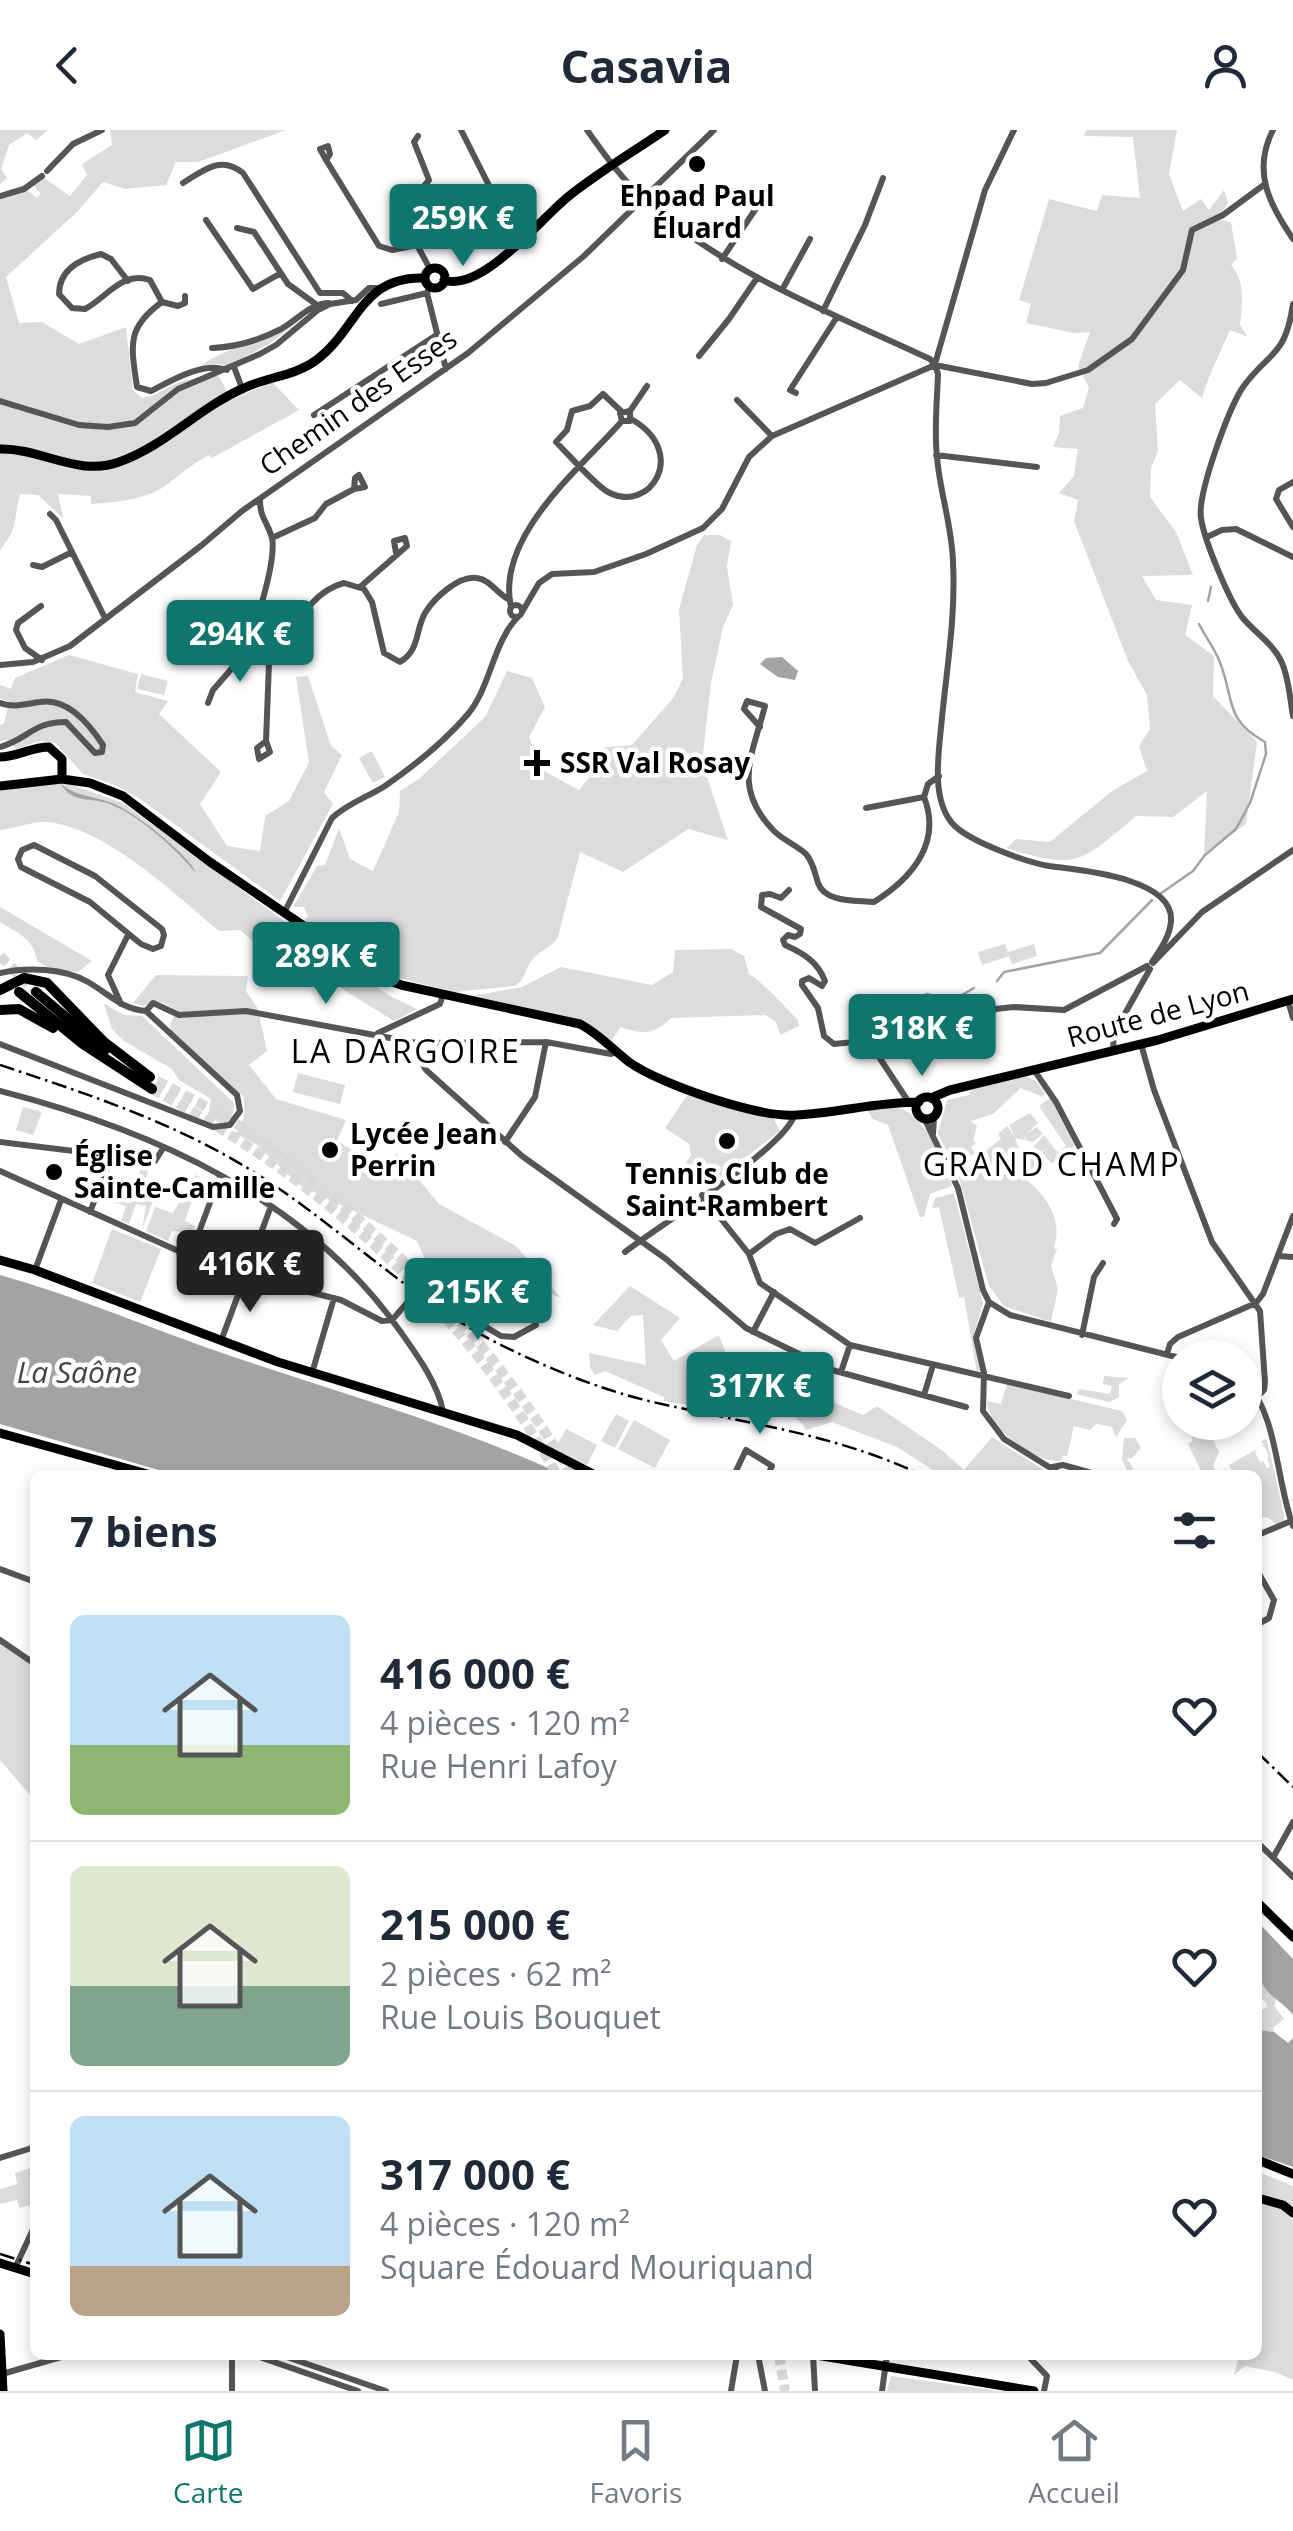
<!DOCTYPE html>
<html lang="fr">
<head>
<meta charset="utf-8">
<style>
	body { margin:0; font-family:"Open Sans",sans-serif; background:#f2f2f3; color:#1f2937; height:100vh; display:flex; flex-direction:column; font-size:38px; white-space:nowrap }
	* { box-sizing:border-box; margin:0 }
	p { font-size:32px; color:#747a83 }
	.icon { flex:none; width:55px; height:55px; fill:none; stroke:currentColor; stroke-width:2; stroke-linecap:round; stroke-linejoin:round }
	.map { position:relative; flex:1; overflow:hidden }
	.panel { position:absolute; left:30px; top:1340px; width:1232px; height:890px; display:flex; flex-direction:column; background:#fff; border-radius:15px; box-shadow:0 5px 15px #0003 }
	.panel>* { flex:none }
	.controls { position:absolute; left:1162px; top:1210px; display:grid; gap:20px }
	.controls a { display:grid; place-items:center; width:100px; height:100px; border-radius:50%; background:#fff; box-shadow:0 5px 15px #0003; font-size:50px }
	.price { position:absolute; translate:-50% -85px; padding:0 22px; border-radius:10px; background:#0f766e; color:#fff; font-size:32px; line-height:65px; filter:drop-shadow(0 2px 5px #0008) }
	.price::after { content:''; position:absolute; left:50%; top:60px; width:30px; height:22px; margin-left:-15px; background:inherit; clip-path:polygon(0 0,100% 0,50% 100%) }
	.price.selected { background:#222; color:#fff }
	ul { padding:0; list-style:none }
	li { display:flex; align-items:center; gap:30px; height:250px; padding:0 40px }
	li+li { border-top:2px solid #e0e1e3 }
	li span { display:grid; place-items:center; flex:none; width:280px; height:200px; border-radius:15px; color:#555 }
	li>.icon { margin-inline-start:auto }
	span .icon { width:120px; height:120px; fill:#fffc; stroke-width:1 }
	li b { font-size:42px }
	h2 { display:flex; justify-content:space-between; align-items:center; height:120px; padding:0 40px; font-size:42px }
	header { display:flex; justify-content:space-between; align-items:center; height:130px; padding:0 40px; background:#fff; font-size:45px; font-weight:700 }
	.menu { display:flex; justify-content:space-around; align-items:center; height:140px; border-top:2px solid #e0e1e3; background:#fff; font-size:28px; color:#747a83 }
	.menu a { display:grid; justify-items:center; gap:5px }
	.menu .selected { color:#0f766e }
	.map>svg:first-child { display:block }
	.green { fill:#dcdcdc }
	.water { fill:#a3a3a3 }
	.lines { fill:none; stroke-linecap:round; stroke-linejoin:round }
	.stream { stroke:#a3a3a3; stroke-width:2.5 }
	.highway-tunnel { stroke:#d9d9d9; stroke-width:10; stroke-dasharray:10 5; stroke-linecap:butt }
	.minor { stroke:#555; stroke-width:6 }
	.major { stroke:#000; stroke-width:9 }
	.highway { stroke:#000; stroke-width:10 }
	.rail { stroke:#000; stroke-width:2.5; stroke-dasharray:15 5 2.5 5; stroke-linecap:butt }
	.poi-dot { fill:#000; stroke:#fff; stroke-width:4 }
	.labels { text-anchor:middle; stroke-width:9; stroke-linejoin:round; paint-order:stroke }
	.poi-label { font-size:28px; font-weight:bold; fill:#000; stroke:#fff; text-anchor:start }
	.street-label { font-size:28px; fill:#000; stroke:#fff }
	.water-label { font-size:30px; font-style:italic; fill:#444; stroke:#fff }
	.quarter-label { font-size:32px; letter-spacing:2.5px; fill:#000; stroke:#fff }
</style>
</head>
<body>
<header><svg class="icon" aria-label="back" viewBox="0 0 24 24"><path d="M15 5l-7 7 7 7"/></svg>Casavia<svg class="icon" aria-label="person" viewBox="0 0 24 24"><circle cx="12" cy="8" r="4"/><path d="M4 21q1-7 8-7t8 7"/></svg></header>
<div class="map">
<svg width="1293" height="2261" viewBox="0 0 1293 2261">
	<rect width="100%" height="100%" fill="#fff"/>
	<path class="green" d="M0 0H48L36 10 27 3 9 15 1 39 7 48 0 54Z
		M110 0H286L198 32H176L166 55 125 59 103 52 77 82 6 147 19 193 42 192 79 214 126 197 133 260 142 268 152 266 177 253 213 243 220 248 231 270 272 252 299 280 212 328 209 325C194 333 182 343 169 353 148 370 117 372 91 374V366L58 364 63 388 38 365 20 364C12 393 20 395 0 420V68L27 60 37 68 41 64 33 55 44 48 70 66 87 45 82 34 112 15Z
		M1086 0H1177L1169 44 1183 81 1201 69 1209 80 1224 60 1228 73 1217 89 1231 92 1237 129 1231 135C1246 153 1242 173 1240 195L1248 207 1230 200C1220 224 1209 243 1202 268L1180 250 1155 274 1158 321 1151 338 1150 367 1176 402 1193 445 1142 446 1156 470 1192 475 1185 505 1214 526 1213 566 1257 612 1246 694 1204 723 1207 661 1173 687 1136 686C1081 732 1078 741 1007 718L1016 709 1050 712 1112 661 1147 641 1139 616 1150 599 1147 565 1128 531 1074 391 1078 370 1059 363 1074 346 1078 319 1053 317 1059 303 1060 286 1083 278 1089 258 1078 236 1090 202 1074 203 1026 193 1031 174 1019 170 1049 69 1097 81 1102 65 1140 68 1133 7 1084 6Z
		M307 185 272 212 227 237 220 234 201 235C235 214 273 206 307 185Z
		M704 405H720L731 411 727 437 733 475 723 497 711 553 702 632 728 710 688 699 623 742 580 722 558 807C551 819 541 819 533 829 524 839 526 850 514 856L455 862 399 848 339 815 304 790 308 787 304 777H293L317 736 325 735 339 698 350 729 373 741 399 682 400 661 419 649 485 587 507 541 532 548 545 577 529 607 542 640 579 660 592 644 597 618 632 615 674 567 683 548 679 479 697 415Z
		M69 525 138 544 135 562 168 571 159 584 221 642 200 674 227 716 260 721 265 686 289 671 309 632 296 547 308 546 331 616 342 625 324 662 333 674 280 771 140 669 117 656 83 644 55 613 40 611 16 619 9 610 0 611V595L4 594 9 572 0 568V555L11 559 15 548Z
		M141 544 168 551 164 565 137 559Z
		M372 621 385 647 373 653 359 628Z
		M44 653H66L123 673 351 840 390 866 417 879 394 891 344 860 283 810 259 817 240 800 219 801C173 763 114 705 55 693 39 689 16 698 0 700V661Z
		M0 777 92 831 78 842 52 840 37 831C34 809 18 803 0 792Z
		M1005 814 1008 822 1034 814 1037 826 1012 834 1009 826 982 835 978 822Z
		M731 819 744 826 749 844C766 855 782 874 798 890L799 896 780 905 776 892 765 885 671 888C654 905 643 905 621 897L611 911 574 888 466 867 522 857 561 837 652 855 673 842 675 820Z
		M156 845 248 846 246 861 258 879 267 921 249 935 276 969 346 990 337 1011 381 1037 397 1023 439 1074 516 1116 561 1168 525 1153V1181L485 1146 449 1172 427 1157 431 1151 423 1146 425 1129 417 1111 299 1055 256 1014 236 1004 244 988V967L171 901 170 894 177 881C164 873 158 868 144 876L133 873Z
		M104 874 124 885 142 886 234 973C234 984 232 988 221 993L208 987 211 969 179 950 172 939 124 911 112 899Z
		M298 943 345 955 340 974 293 962Z
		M1026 946 1036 951 1045 963 1043 967 1021 958 993 984 971 991 977 996 973 1010 976 1013 971 1017 975 1023 967 1028 951 1030 938 1003 947 970 969 965 972 959Z
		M688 964 764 985 774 989 780 1001 713 1052 685 1034 691 1025 689 1014 665 998Z
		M1050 968 1075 1015 1071 1020 1066 1018 1055 1029 1057 1032 1051 1033 1042 1023 1046 1018 1041 1022 1033 1017 1044 1005 1057 1022 1066 1016 1039 976Z
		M892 976C925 981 942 1028 952 1056L930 1064 924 1087H920L888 995 873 989 866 978Z
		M23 977 42 982 33 1005 16 1000Z
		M1030 983 1038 993 1026 1004 1037 997 1043 1004 1033 1012 1025 1010 1026 1003 1024 1010 1015 1008 1019 1019 1009 1020 1007 1031C1033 1057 1066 1077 1054 1118L1057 1119 1051 1136 1058 1159 1051 1192 1004 1176 989 1156 958 1044 966 1037 980 1038 973 1031 1001 1009 998 1004 1007 996 1015 1007 1009 995Z
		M1032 1019 1044 1030 1027 1051 1016 1034 1022 1026 1026 1029Z
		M142 1036 149 1039 140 1066 152 1067 163 1044 142 1100 146 1076 136 1074 129 1094 121 1091 126 1076 102 1069 105 1062 120 1063 124 1047 137 1049Z
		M196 1045 200 1047 185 1091 195 1096 193 1104 172 1101 168 1111 146 1101 155 1077 173 1083Z
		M954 1063 983 1173 973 1208 980 1240 977 1243 964 1167 959 1168 939 1077 932 1078 935 1068Z
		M112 1099 161 1119 140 1172 92 1153Z
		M630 1156 680 1188 661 1210 674 1231 719 1205 731 1238 769 1265 786 1252 863 1285 877 1276 943 1321 964 1340 992 1307 1051 1345H947L933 1340 897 1317 832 1292 806 1300C802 1291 793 1284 782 1282 743 1276 703 1279 664 1271V1267L605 1241 595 1245 590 1238 589 1223 646 1235 643 1185 631 1186 617 1201 593 1195Z
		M1104 1246 1129 1248 1119 1254V1267L1109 1272 1076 1264 1079 1259 1110 1264 1112 1256 1103 1254Z
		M1007 1254 1122 1281 1127 1290 1116 1307 1112 1297 1096 1294 1090 1300 1074 1296 1067 1326H1062L1061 1331C1037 1334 987 1298 987 1271L1001 1274Z
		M616 1284 629 1291 615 1318 601 1311Z
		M634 1290 670 1310 655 1338 618 1319Z
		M566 1299 597 1315 587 1335 555 1319Z
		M1192 1302H1198L1202 1308H1212L1219 1322 1213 1337 1217 1343 1225 1339 1228 1345H1203L1188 1314 1192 1311Z
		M1124 1308H1135L1141 1318 1132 1328 1127 1329 1137 1345H1129L1122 1329Z
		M1264 1309 1267 1310 1284 1384V1390L1277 1395 1269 1388 1258 1386V1345H1234L1229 1335 1257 1319 1255 1322 1260 1332 1263 1331 1267 1338 1270 1337 1267 1328 1269 1326 1264 1316H1260L1264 1315 1261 1312Z
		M0 1512 35 1536V1671L0 1630Z
		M1258 1845 1276 1868 1275 1877 1284 1889 1273 1898 1274 1902 1258 1900V1882L1267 1877 1266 1872 1258 1867Z
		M30 2038 35 2074 19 2078 17 2070 0 2074V2059L17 2054 15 2043Z
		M1258 2042 1293 2056V2076L1280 2069 1258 2063Z
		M1258 2073 1282 2079 1293 2090V2250L1275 2242 1245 2236 1234 2245 1239 2225H1258Z
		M891 2246 999 2261H887Z"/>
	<path class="water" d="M782 527 798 541 795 550 778 547 760 534 766 528Z
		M61 654C77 667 94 666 112 673 134 681 189 725 197 744 175 719 142 687 110 674 92 667 72 674 61 654Z
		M0 1145C79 1167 154 1200 231 1226 343 1264 456 1295 563 1345H176L0 1294Z
		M1258 1792 1293 1829V1885C1286 1876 1278 1871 1269 1863 1252 1845 1257 1817 1258 1792Z
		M1258 1900 1274 1902 1288 1913 1293 1908V2037L1258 2025Z"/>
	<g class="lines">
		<path class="stream" d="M1208 471 1211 457
			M1160 764 1193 741 1205 725 1236 699 1250 673 1266 624 1265 612C1223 589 1235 568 1219 530 1214 518 1205 506 1199 494
			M997 851 1004 842 1100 823 1152 770
			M919 869 927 864 950 872 974 858
			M893 895 911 875"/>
		<path class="highway-tunnel" d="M0 826 36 862
			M157 951C184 965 212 979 238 995 270 1015 300 1040 329 1064 427 1145 507 1236 572 1345
			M152 959C322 1050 462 1176 557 1345
			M779 2225 785 2261"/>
		<path class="minor" d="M461 0 519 115
			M587 0C605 25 623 51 646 71 729 145 832 183 930 229L935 235 1032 254 1046 253 1088 240 1132 209 1183 140 1192 100 1223 85 1265 54
			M1273 0C1252 41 1269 74 1293 109
			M418 6 414 12 429 50 415 67 423 93 417 115 430 139
			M326 30 320 19 328 16 330 24 326 30 379 116 392 120 417 115
			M47 41 73 14 102 0
			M183 53C204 40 221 25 243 43L320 163H343L352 171
			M0 66 24 59 42 46
			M206 90 253 159 281 143
			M237 98 254 102 288 154 317 175
			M722 129 763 68
			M128 151 111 129 101 124C80 129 59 140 59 164L72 178 85 179C106 168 123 140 150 150L162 172C126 198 131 215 137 257L151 261C172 250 204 231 227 240
			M429 157 427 163 446 239
			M782 160 810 109
			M162 172 178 176 185 173V166
			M381 174 427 163
			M1293 174C1285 228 1270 220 1243 257 1229 278 1197 364 1201 388 1204 410 1229 470 1242 487 1255 503 1274 514 1282 533 1289 549 1290 569 1293 586
			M823 181 865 95 883 48
			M212 218C236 217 260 210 281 199 297 190 311 173 329 173
			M699 226 729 189 757 148
			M935 234 985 60 1014 0
			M935 235 938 244C937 272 934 300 937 327 940 363 952 396 953 432 956 488 946 542 941 598 938 628 932 669 952 693 967 711 1026 732 1049 736 1077 740 1174 747 1171 791 1170 806 1160 820 1152 832
			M234 237 242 258
			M796 263 790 260 837 187
			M737 270 772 306
			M0 271 79 295 108 297 135 293 178 259 260 224 276 215 318 180 330 174 356 170 369 158H379
			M621 281 603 264 590 276 572 281 567 300 556 312C568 324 595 355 608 362 650 385 690 322 631 289
			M630 281 647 256
			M314 285 438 204
			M936 325 1037 337
			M1293 352 1279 360 1276 369 1293 397
			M260 370C260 389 268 392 272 408 277 432 255 494 248 520L269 533C293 505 306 463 344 453L364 459 372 472 384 523 400 532C420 520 415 501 425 483 434 468 459 445 477 448 491 450 497 464 510 470
			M50 384 56 390 105 488
			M1207 407 1222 400 1236 399 1293 427
			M272 408 315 388 326 374 354 359 365 357 359 345 355 348 354 359
			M33 435 42 437 72 422
			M360 457 407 416 405 408 394 411 396 423
			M510 481a6 6 0 1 1 12 0a6 6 0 1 1-12 0Z
			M41 476 18 493 16 500 25 518 42 530
			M511 477C495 406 582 337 622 291H630V281L620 283 622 291
			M522 482 539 453 552 444 594 442 646 424 703 398 722 379 749 327 772 306 935 235
			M0 535 33 532 70 516 202 415 242 381 468 223 584 126 714 0
			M0 573C15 578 25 574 40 572 67 567 90 595 103 615L102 622 95 623 66 592C32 592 29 609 0 617
			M208 573 213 560 248 520
			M760 597 744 579 747 571 765 576C752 626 732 658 774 701 783 710 796 715 806 724 813 732 815 743 818 753 825 773 856 770 874 772 912 748 942 713 924 667L928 654 939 646
			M266 611 270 622 259 629 257 618 266 611 269 533
			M866 678 924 667
			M34 715 95 746 162 799 164 805 161 816 153 819 141 814 90 772 21 737 18 729 22 720Z
			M789 760 781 768 770 764 762 765 761 777 801 799 800 804 795 807 788 805 783 810 785 815C803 823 818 832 825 851L822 856 809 848 802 851V855L818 878 824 906 834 914 875 910 912 891 933 890 957 883 1014 877 1064 880 1147 836
			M284 783 332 688C348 673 368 667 385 656 414 636 445 611 468 584 491 556 493 512 518 487
			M1153 833 1202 782 1293 720
			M0 843C27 837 64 838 88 852 109 864 121 879 146 881L153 873 179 885 246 881 417 913 546 912 611 924 617 922
			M1288 871 1293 888
			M121 874 108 845 128 805
			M378 903 440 874 443 864
			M875 910 879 927 908 971
			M417 913 420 930 426 940 522 1026 666 1129 746 1198 832 1240 966 1277
			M0 914 213 997 230 995 240 981 237 965 146 881
			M1141 914 1154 960 1212 1112 1260 1181 1265 1252 1264 1260 1258 1266
			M1113 920 1114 903 1150 839
			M1034 940 1056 972 1117 1089 1114 1094
			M0 961C151 1000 307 1068 400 1201 417 1225 437 1252 443 1281
			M924 988 958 1058 983 1160 989 1172 1010 1185 1180 1228
			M933 1004 934 987
			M0 1012 155 1031 164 1017
			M505 1012 535 967 546 912
			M0 1041 194 1128 239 1144 341 1170 382 1191 392 1190 420 1158 501 1206 514 1207 536 1195
			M702 1065 749 1124 760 1153 850 1215 1069 1266
			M90 1082 112 1026
			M625 1122C660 1095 783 1019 794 986
			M749 1124 776 1104 790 1099 815 1113 860 1088
			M190 1126 220 1046
			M1278 1126 1293 1127
			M35 1140 61 1070
			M989 1172 976 1208 984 1243 983 1281 1004 1309 1062 1345
			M753 1202 774 1162
			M1082 1205 1094 1147 1103 1133
			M221 1211 271 1076
			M1167 1224 1170 1214 1178 1207 1256 1173 1263 1164 1293 1086
			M841 1242 850 1215
			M312 1243 334 1168
			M1245 1251C1278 1285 1276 1351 1293 1396
			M924 1265 933 1235
			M1052 1337 1063 1335 1099 1345
			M734 1345 746 1320 772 1336 768 1345
			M1258 1405 1291 1391
			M0 1439 35 1452
			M1258 1442 1274 1470 1269 1488 1258 1494
			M0 1510 35 1534
			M1258 1713 1293 1747
			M1274 1726 1293 1692
			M0 2028 35 2017
			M15 2138 35 2095
			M254 2225 358 2261
			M281 2225 386 2261
			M758 2225 765 2261
			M813 2225 815 2261
			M1027 2225 1047 2246 1044 2261
			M2 2244 68 2225
			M232 2261V2225
			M731 2261 737 2225
			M882 2261 887 2225"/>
		<path class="major" d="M425 148a10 10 0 1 1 20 0a10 10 0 1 1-20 0Z
			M444 150C482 163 541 88 569 66 599 42 633 22 665 0
			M0 319C41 318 78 347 119 332 165 316 200 277 244 258 267 247 294 246 315 231 358 200 360 146 424 148
			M0 627C17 627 31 617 49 617L62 629V649
			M0 656 62 649 90 653 123 666 210 732 377 846 401 855 580 894C599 904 612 919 629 932 659 954 759 988 796 985 837 983 877 972 919 972
			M916 978a11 11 0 1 1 22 0a11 11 0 1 1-22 0Z
			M931 968 950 960 1158 910 1293 869
			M0 1130 35 1140 278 1232 517 1305 595 1345
			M0 1303 151 1345
			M1258 1773 1293 1807
			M1258 2030 1293 2044
			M1258 2068 1283 2075 1293 2083
			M0 2133 35 2144
			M0 2204 3 2261
			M816 2225 1034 2261"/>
		<path class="highway" d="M0 860 24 848 47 853 104 912 150 947
			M19 862 83 914 152 959
			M36 862 105 920
			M0 880 19 879 53 898"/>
		<path class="rail" d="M0 935C88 964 179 994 257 1044 342 1098 413 1172 505 1217 552 1240 602 1260 653 1272 748 1294 832 1303 922 1345
			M1258 1623 1293 1657
			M0 2124 35 2135"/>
	</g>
	<g class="poi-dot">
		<circle cx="697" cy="34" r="10"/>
		<path d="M532 618h10v10h10v10h-10v10h-10v-10h-10v-10h10z"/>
		<circle cx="727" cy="1011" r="10"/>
		<circle cx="330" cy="1020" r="10"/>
		<circle cx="54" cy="1042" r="10"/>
	</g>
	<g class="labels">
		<g class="poi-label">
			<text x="697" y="76" text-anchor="middle">Ehpad Paul<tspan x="697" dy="32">Éluard</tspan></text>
			<text x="560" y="643">SSR Val Rosay</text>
			<text x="350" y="1014">Lycée Jean<tspan x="350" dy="32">Perrin</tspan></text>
			<text x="74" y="1036">Église<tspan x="74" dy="32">Sainte-Camille</tspan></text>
			<text x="727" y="1054" text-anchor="middle">Tennis Club de<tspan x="727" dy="32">Saint-Rambert</tspan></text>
		</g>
		<g class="street-label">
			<text transform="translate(358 272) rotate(-35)" y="10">Chemin des Esses</text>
			<text transform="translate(1158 884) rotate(-15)" y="10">Route de Lyon</text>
		</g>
		<g class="water-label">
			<text x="77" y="1253">La Saône</text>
		</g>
		<g class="quarter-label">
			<text x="406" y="933">LA DARGOIRE</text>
			<text x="1052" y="1046">GRAND CHAMP</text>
		</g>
	</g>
</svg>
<div class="controls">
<a><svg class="icon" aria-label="layers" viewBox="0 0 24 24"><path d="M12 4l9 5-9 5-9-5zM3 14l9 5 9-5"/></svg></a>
</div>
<b class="price" style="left:463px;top:139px">259K €</b>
<b class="price" style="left:240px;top:555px">294K €</b>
<b class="price" style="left:326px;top:877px">289K €</b>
<b class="price" style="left:922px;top:949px">318K €</b>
<b class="price selected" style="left:250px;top:1185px">416K €</b>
<b class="price" style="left:478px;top:1213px">215K €</b>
<b class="price" style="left:760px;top:1307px">317K €</b>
<section class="panel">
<h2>7 biens<svg class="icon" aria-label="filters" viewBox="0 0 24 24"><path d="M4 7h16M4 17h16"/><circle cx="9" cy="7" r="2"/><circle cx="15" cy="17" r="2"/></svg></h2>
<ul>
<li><span style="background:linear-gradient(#bfe0f5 65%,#8fb573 0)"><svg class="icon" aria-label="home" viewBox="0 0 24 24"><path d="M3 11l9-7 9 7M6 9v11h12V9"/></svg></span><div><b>416 000 €</b><p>4 pièces · 120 m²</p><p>Rue Henri Lafoy</p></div><svg class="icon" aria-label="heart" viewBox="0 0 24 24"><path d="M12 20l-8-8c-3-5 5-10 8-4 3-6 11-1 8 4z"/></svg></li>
<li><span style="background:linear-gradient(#dfe7d0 60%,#7fa58c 0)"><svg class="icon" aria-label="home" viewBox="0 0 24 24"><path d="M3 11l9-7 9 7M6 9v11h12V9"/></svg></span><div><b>215 000 €</b><p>2 pièces · 62 m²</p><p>Rue Louis Bouquet</p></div><svg class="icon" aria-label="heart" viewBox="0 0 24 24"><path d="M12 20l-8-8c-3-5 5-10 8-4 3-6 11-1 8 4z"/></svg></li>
<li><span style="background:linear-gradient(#bfe0f5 75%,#b9a48a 0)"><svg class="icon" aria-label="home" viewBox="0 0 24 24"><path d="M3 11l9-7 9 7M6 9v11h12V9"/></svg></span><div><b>317 000 €</b><p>4 pièces · 120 m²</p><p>Square Édouard Mouriquand</p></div><svg class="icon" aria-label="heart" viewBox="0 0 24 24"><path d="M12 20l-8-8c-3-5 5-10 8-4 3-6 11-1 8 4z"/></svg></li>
</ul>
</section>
</div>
<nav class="menu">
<a class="selected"><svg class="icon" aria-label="map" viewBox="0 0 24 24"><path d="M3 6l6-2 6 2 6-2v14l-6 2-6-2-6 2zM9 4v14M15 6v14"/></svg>Carte</a>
<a><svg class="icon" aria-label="saved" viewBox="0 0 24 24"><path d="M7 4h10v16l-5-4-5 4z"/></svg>Favoris</a>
<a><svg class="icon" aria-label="home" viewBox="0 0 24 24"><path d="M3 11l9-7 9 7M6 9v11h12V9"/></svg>Accueil</a>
</nav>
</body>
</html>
